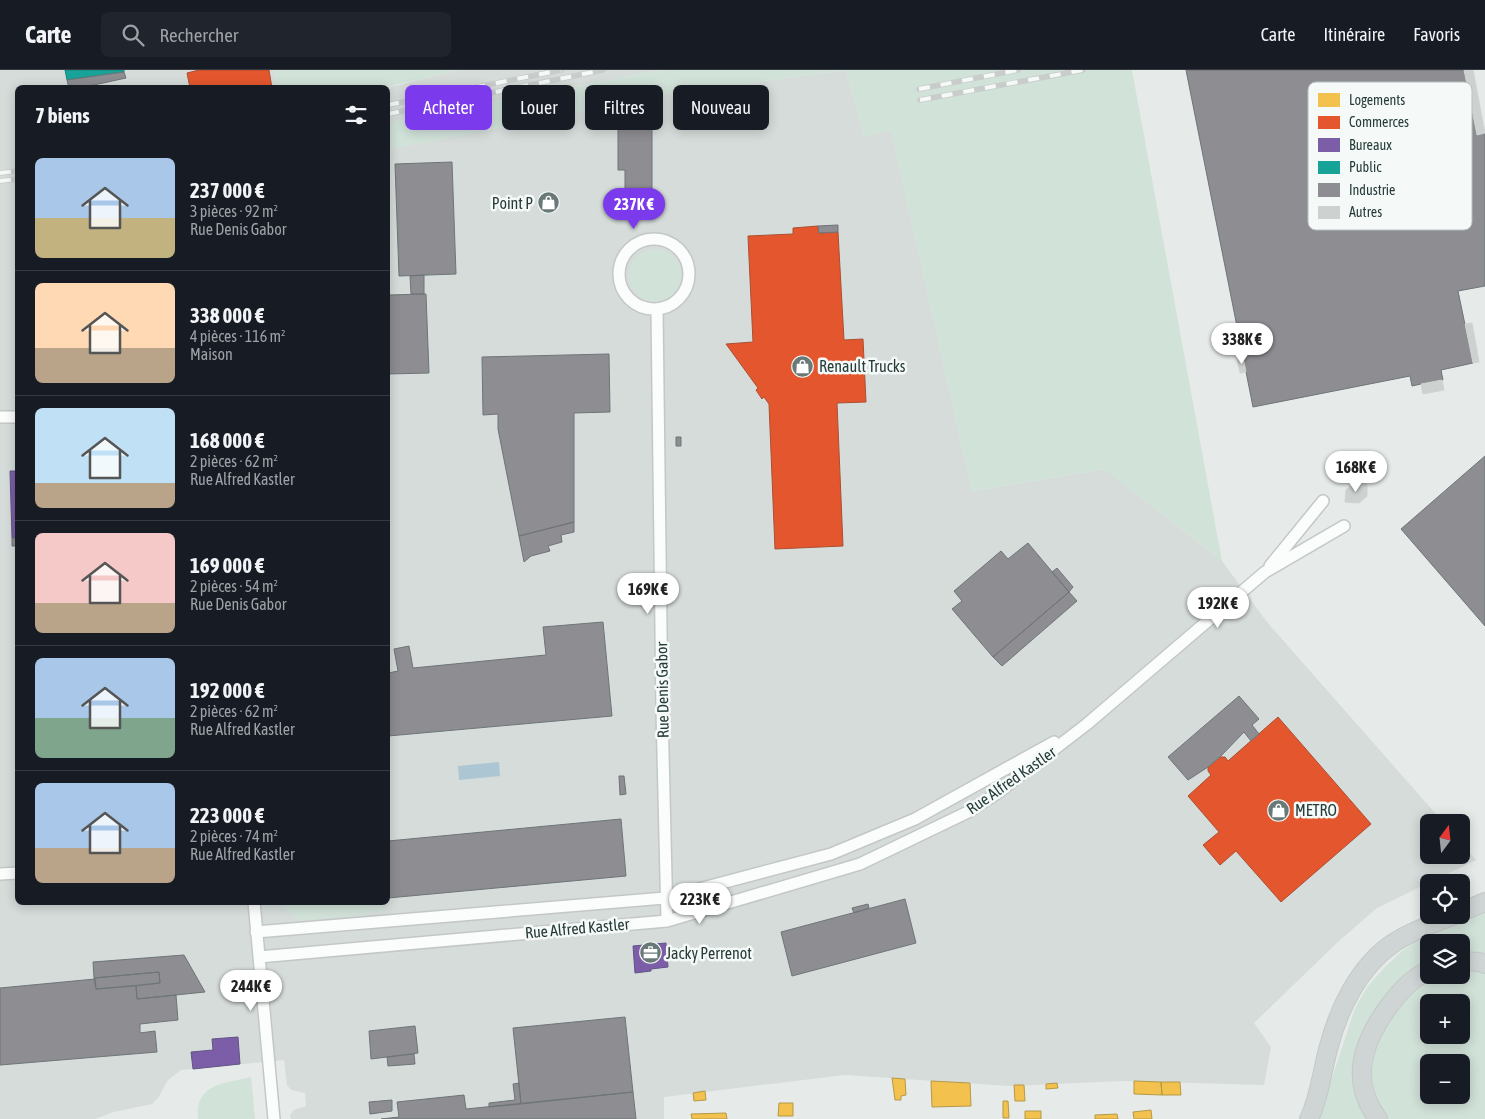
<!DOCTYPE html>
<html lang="fr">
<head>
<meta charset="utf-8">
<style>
	body { margin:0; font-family:"Asap Condensed",sans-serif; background:#20242c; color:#f1f3f6; height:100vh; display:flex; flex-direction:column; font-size:19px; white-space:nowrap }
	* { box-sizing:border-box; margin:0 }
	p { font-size:16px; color:#9ea1a6 }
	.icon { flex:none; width:28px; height:28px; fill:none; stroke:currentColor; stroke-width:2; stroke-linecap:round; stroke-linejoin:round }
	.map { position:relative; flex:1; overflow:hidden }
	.details { position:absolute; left:15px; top:15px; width:375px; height:820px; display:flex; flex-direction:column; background:#171b24; border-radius:8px; box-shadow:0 2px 12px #0003 }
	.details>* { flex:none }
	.banner { position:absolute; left:405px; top:15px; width:475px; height:45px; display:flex; gap:10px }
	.needle { width:32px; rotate:15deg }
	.fabs { position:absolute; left:1420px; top:744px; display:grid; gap:10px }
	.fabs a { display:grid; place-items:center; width:50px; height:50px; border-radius:8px; background:#171b24; box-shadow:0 2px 12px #0003; font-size:25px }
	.price { position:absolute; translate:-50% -42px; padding:0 11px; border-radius:18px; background:#fff; color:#222; font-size:16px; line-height:32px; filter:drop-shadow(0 1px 2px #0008) }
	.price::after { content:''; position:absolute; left:50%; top:30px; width:15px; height:11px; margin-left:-8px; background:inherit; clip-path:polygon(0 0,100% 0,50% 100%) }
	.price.selected { background:#7c3aed; color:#fff }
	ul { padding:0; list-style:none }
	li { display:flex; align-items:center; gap:15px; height:125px; padding:0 20px }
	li+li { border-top:1px solid #363941 }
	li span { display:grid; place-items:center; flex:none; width:140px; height:100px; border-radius:8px; color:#555 }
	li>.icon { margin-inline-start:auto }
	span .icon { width:60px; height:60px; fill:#fffc; stroke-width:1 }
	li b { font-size:21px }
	h2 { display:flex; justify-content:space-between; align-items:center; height:60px; padding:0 20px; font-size:21px }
	.chip { padding:0 18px; border-radius:8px; background:#171b24; box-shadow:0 2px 12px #0003; font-size:18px; line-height:45px }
	.chip.selected { background:#7c3aed; color:#fff }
	header { display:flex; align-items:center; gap:30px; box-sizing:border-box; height:70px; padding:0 25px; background:#171b24; border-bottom:1px solid #363941 }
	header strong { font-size:24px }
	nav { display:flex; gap:28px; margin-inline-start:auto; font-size:18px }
	.search { width:350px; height:45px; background:#20242c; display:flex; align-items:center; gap:12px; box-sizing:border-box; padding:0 18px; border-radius:8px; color:#9ea1a6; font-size:19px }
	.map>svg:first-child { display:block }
	.built { fill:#d5dcda }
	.green { fill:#d1e2d9; fill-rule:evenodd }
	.water { fill:#acc7d3 }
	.homes { fill:#f2c14e; stroke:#b59948 }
	.shops { fill:#e4572e; stroke:#ab4f32 }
	.offices { fill:#7b5ea7; stroke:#625486 }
	.public { fill:#17a398; stroke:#1c847c }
	.industry { fill:#8d8d92; stroke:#6e7578 }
	.building { fill:#cdd2d1; stroke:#cfd4d2 }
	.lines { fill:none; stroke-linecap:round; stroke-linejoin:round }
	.minor-casing { stroke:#c3c8c6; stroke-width:14 }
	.primary-casing { stroke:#c3c9c8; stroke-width:20 }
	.minor { stroke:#fbfcfc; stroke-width:11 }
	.primary { stroke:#cfd5d5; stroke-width:18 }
	.rail-casing { stroke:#c8cccb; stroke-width:5.5 }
	.rail { stroke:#f5f9f8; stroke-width:4; stroke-dasharray:11; stroke-linecap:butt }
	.labels { text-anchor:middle; stroke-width:5; stroke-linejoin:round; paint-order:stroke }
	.poi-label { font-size:16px; fill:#263c3a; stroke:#f5f9f8; text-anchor:start }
	.street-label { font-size:16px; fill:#263c3a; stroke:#f5f9f8 }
	.key { fill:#f5f9f8; stroke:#b7c0bf; stroke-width:1 }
	.key-label { font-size:14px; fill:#263c3a }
</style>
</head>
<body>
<header>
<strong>Carte</strong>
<div class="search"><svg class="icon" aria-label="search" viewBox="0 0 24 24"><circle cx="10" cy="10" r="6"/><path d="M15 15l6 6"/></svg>Rechercher</div>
<nav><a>Carte</a><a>Itinéraire</a><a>Favoris</a></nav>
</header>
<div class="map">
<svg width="1485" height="1049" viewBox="0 0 1485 1049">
	<rect width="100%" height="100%" fill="#e6ebe9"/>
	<path class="built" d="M0 0H274L278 17 18 18V832H388V58L390 79 659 25 846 0 864 67 891 60 972 421 1105 399 1222 491 1267 552 1443 752H1429V785H1461V773L1476 790 1377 838 1339 871 1254 953 1271 977 1264 1015 1123 1011 1008 1016 845 1005 664 1027V1049H291L290 1045 294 1040 306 1036 305 1023 291 1020 287 1015 284 990 181 1000 168 1010 158 1028 152 1034 114 1042 95 1049H0Z
		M459 0H661L388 53V18H386Z"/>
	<path class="green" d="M274 0H459L386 17H278Z
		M661 0H1132L1222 491 1105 399 972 421 891 61 864 67 846 0 659 25 464 65 390 79 388 53Z
		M629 205a26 26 0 1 1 52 0a26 26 0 1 1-52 0Z
		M279 833H382L383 842 299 851Z
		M1485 842V884L1461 882V872H1429V891C1415 898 1403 907 1392 918 1373 937 1349 981 1354 1009 1356 1022 1364 1036 1368 1049H1314L1333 1005 1355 938 1368 916 1385 897 1402 881 1416 872Z
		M1461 899 1473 900 1485 903V1049H1388C1359 1016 1369 981 1391 947 1401 931 1416 914 1435 906 1442 903 1453 905 1461 905ZM1429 932H1461V965H1429ZM1429 992H1461V1025H1429Z
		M251 1007 255 1049H198C194 1014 225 1013 251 1007Z"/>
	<path class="water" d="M499 692 500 706 459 710 458 696Z"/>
	<path class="homes" d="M892 1008 905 1009 906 1025 901 1026V1030H895Z
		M931 1011 970 1013 971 1036 932 1037Z
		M1134 1011 1161 1012 1162 1025 1134 1024Z
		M1161 1012H1180L1181 1025H1162Z
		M1057 1013 1058 1018 1046 1019V1014Z
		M1014 1015H1024L1025 1031H1015Z
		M705 1021 706 1030 694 1031 693 1023Z
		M1003 1031H1008L1009 1048H1003Z
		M779 1033H793V1046H778Z
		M1151 1040 1152 1049H1134L1133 1042Z
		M1025 1041H1041V1049H1025Z
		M726 1043 727 1049H692L691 1044Z
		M1117 1044 1118 1049H1095V1045Z"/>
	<path class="shops" d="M199 0H269L272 18H190L187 3Z
		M818 156 819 163 838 162 844 270 863 269 866 332 837 333 843 476 775 479 769 334 764 327 762 329 756 320 758 318 726 274 753 272 748 166 793 164V158Z
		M1278 647 1371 754 1281 832 1236 781 1220 795 1203 775 1219 762 1188 726 1211 705 1208 701V697L1220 687H1225L1228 691Z"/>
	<path class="offices" d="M10 401H18V468H12Z
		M666 873 668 897 651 899V901L635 903 633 876Z
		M238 967 240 994 193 999 191 982 213 980 212 969Z"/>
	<path class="public" d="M65 0H124V2L67 10Z"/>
	<path class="industry" d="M1186 0H1464L1477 65 1485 63V216L1458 221 1473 293 1441 300 1443 310 1421 314 1412 316 1410 306 1253 337Z
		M124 2 126 8 80 18H69L67 10Z
		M618 55H652V127L625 128V100H618Z
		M452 92 456 204 399 206 395 94Z
		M838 155V162L819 163 818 156Z
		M424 205V224H411L410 206Z
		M426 224 429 303 388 304V225Z
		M609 284 610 342 574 343V452L519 466 498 359V344L483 345 482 287Z
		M676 367H681V376H676Z
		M1485 386V556L1401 459Z
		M574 452V462L561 465 562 472 548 476 550 481 531 486 524 492 519 466Z
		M12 468H18V476H12Z
		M1028 473 1069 522 993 587 952 539 962 531 954 521 1001 481 1008 489Z
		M1057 498 1073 517 1069 522 1052 502Z
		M1069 522 1077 531 1002 596 993 587Z
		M603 552 612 646 388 666V634H389L388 603 398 601 394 579 409 576 413 598 546 585 543 557Z
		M1239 626 1259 649 1252 655 1259 664 1251 671 1244 662 1220 687 1208 697 1188 710 1168 687Z
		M619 706H624L626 724 620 725Z
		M621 749 626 806 388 828V771Z
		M905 829 916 873 792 906 781 862Z
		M868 834 869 838 854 843 852 838Z
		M184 885 205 922 137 929 136 916 160 913 159 902 94 908 93 892Z
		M159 902 160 913 96 919 94 908Z
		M95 909 96 919 136 916 137 929 176 925 178 950 140 954V963L155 961 157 982 0 995V918Z
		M625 947 633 1022 521 1034 513 958Z
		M415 956 418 983 371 989 369 961Z
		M414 984 415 994 388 996 387 987Z
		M519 1013 521 1034 489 1037V1033L515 1030 513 1014Z
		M633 1022 636 1049H381L399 1047 397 1032 464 1025 466 1039Z
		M392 1030V1041L370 1044 369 1032Z"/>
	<path class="building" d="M1464 0H1473L1485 63 1477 65Z
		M1472 253 1479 292 1473 293 1465 254Z
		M1243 286 1246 302 1240 303 1237 288Z
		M1442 310 1444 320 1423 324 1421 314Z
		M1354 413 1367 414V426L1359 433 1345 432 1346 420Z"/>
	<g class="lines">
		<defs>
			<path id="minor" d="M619 204a35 35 0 1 1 70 0a35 35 0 1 1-70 0Z
				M657 239 662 640 667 851
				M0 347H18
				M1270 496 1323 431
				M0 804 18 803
				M254 832 274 1049
				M256 862 665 828 831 784 915 749 1054 672
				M259 887 667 851 860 794 970 741 996 724 1087 654 1265 502 1344 456"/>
			<path id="primary" d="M1461 842 1485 832
				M1461 891 1479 892 1485 894
				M1309 1049C1320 1026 1322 1000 1329 976 1339 938 1359 897 1392 874 1411 861 1433 854 1454 845
				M1378 1049C1349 1011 1363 971 1389 936 1400 921 1412 908 1429 900"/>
		</defs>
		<use href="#minor" class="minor-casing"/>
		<use href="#primary" class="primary-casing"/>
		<use href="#minor" class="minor"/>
		<use href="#primary" class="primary"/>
		<defs>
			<path id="rail" d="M919 19 1018 0
				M920 30 1083 0
				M388 35 561 0
				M388 44 603 0
				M0 103 18 101
				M0 111 18 109"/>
		</defs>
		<use href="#rail" class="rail-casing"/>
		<use href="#rail" class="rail"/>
	</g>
	<defs>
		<symbol id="shop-disc" viewBox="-11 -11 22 22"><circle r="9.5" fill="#697977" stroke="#f5f9f8"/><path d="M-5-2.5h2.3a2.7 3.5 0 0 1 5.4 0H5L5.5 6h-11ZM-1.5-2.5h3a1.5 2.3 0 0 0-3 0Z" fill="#fff"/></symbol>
		<symbol id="office-disc" viewBox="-11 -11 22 22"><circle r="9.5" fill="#697977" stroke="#f5f9f8"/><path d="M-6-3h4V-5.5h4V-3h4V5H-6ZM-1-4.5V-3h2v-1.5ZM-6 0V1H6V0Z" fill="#fff"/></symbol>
	</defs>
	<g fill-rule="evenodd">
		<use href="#shop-disc" x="536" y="120" width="25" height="25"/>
		<use href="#shop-disc" x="790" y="284" width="25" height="25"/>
		<use href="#shop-disc" x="1266" y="728" width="25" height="25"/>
		<use href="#office-disc" x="638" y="870" width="25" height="25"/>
	</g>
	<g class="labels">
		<g class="poi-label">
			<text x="533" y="139" text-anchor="end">Point P</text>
			<text x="819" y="302">Renault Trucks</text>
			<text x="1295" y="746">METRO</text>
			<text x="666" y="889">Jacky Perrenot</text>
		</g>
		<g class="street-label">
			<text transform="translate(662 620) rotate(-91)" y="6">Rue Denis Gabor</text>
			<text transform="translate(1011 710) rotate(-35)" y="6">Rue Alfred Kastler</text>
			<text transform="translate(577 858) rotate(-5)" y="6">Rue Alfred Kastler</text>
		</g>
	</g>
	<rect x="1308" y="12" width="164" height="148" rx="8" class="key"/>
	<rect x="1318" y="23" width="22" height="14" fill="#f2c14e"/>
	<rect x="1318" y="46" width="22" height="13" fill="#e4572e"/>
	<rect x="1318" y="68" width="22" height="14" fill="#7b5ea7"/>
	<rect x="1318" y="91" width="22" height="13" fill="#17a398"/>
	<rect x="1318" y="113" width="22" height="14" fill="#8d8d92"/>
	<rect x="1318" y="136" width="22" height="13" fill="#cdd2d1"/>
	<g class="key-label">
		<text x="1349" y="35">Logements</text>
		<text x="1349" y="57">Commerces</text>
		<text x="1349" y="80">Bureaux</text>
		<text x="1349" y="102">Public</text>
		<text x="1349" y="125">Industrie</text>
		<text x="1349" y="147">Autres</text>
	</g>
</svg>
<div class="fabs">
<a><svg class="needle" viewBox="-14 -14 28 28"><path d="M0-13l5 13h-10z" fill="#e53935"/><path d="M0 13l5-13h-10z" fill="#9ea1a6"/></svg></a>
<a><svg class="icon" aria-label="locate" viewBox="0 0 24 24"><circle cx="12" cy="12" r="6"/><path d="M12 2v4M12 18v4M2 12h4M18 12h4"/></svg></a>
<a><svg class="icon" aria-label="layers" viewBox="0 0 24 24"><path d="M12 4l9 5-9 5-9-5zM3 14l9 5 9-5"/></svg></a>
<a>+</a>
<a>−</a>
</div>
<b class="price selected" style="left:634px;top:160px">237K €</b>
<b class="price" style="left:1242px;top:295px">338K €</b>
<b class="price" style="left:1356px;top:423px">168K €</b>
<b class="price" style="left:648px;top:545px">169K €</b>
<b class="price" style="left:1218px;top:559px">192K €</b>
<b class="price" style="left:700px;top:855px">223K €</b>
<b class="price" style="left:251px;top:942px">244K €</b>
<div class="banner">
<a class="chip selected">Acheter</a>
<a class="chip">Louer</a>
<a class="chip">Filtres</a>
<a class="chip">Nouveau</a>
</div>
<section class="details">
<h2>7 biens<svg class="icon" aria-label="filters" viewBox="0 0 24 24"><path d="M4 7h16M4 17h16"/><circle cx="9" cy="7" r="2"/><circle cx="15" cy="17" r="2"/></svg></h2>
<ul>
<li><span style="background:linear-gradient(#a9c7e8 60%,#c2b280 0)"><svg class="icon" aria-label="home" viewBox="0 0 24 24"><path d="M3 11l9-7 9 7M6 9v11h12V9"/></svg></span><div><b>237 000 €</b><p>3 pièces · 92 m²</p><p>Rue Denis Gabor</p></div></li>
<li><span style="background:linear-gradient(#ffd9b3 65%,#b9a48a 0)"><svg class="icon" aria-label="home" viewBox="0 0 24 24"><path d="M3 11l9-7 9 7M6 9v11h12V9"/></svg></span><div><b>338 000 €</b><p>4 pièces · 116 m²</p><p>Maison</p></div></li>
<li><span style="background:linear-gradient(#bfe0f5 75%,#b9a48a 0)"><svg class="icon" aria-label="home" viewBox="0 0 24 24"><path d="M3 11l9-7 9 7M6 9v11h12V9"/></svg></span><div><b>168 000 €</b><p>2 pièces · 62 m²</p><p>Rue Alfred Kastler</p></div></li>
<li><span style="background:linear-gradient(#f6c9c9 70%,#b9a48a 0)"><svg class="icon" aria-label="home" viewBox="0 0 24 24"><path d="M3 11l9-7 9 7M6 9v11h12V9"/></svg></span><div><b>169 000 €</b><p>2 pièces · 54 m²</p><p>Rue Denis Gabor</p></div></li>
<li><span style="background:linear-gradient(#a9c7e8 60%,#7fa58c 0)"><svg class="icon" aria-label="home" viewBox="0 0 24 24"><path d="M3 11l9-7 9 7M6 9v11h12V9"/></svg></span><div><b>192 000 €</b><p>2 pièces · 62 m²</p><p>Rue Alfred Kastler</p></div></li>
<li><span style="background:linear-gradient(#a9c7e8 65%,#b9a48a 0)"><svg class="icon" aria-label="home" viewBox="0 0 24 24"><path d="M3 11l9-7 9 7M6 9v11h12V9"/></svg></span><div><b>223 000 €</b><p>2 pièces · 74 m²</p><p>Rue Alfred Kastler</p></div></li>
</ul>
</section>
</div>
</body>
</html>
